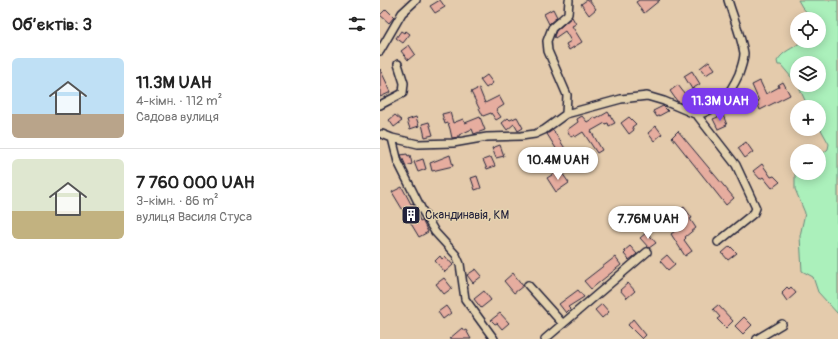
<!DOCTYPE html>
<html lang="uk">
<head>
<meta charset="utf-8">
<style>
	body { margin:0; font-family:Pangolin,sans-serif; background:#f6f6f6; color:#222; height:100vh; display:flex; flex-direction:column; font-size:15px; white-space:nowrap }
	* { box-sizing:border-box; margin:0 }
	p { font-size:13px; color:#767676 }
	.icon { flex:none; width:22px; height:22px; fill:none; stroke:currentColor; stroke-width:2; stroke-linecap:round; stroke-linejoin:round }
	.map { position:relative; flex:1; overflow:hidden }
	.side { display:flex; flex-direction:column; background:#fff; width:380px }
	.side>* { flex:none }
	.tools { position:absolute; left:410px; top:12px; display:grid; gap:8px }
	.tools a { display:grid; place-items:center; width:36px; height:36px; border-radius:50%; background:#fff; box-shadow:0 2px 10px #0003; font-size:20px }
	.price { position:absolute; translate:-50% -34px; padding:0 9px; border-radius:14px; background:#fff; color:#222; font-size:13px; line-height:26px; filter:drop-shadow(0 1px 2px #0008) }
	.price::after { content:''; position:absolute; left:50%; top:24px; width:12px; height:9px; margin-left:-6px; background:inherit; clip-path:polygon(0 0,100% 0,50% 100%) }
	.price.current { background:#7c3aed; color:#fff }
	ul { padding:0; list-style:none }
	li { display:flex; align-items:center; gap:12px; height:100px; padding:0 12px }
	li+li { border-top:1px solid #e0e0e0 }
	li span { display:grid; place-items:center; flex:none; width:112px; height:80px; border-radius:6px; color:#555 }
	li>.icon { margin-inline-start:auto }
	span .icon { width:48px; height:48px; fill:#fffc; stroke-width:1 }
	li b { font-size:17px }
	h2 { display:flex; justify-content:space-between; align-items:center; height:48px; padding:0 12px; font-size:17px }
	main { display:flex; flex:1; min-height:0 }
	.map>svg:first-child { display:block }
	.green { fill:#abf0bb; stroke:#66897b }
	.building { fill:#e6ad9f; stroke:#22223b }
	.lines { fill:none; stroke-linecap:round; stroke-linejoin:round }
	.minor-casing { stroke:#22223b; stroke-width:10 }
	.minor { stroke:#e4d2af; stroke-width:7 }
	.labels { text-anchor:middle; stroke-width:3; stroke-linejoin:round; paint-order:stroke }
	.poi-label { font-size:12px; fill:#22223b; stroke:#e4d2af; text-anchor:start }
</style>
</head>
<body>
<main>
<section class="side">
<h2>Об’єктів: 3<svg class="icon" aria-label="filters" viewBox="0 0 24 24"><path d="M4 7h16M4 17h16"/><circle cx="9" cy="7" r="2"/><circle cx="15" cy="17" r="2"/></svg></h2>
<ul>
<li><span style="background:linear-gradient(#bfe0f5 70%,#b9a48a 0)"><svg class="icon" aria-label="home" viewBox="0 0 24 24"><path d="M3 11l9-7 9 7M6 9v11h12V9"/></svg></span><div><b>11.3M UAH</b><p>4-кімн. · 112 m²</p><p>Садова вулиця</p></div></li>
<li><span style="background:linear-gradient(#dfe7d0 65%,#c2b280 0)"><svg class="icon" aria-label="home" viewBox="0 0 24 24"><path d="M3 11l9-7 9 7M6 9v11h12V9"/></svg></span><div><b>7 760 000 UAH</b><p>3-кімн. · 86 m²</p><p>вулиця Василя Стуса</p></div></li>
</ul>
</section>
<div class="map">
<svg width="458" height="339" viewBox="0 0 458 339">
	<rect width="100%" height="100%" fill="#e4cbac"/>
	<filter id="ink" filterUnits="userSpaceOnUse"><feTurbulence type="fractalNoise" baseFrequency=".025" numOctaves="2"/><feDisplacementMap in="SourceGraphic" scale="8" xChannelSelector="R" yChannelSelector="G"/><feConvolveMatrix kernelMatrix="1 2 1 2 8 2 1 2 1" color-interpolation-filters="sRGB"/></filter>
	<g filter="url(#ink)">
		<path class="green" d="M418 0H458V314L438 292 433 277 422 271 420 236 425 213 415 189V170L411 157 417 159V173H439V157L448 149 449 144 439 126V107H428L418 85H439V63H417V84L401 65H398L397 61C405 49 412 50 422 41H439V19H433L422 7Z"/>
		<path class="building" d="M60 0 65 7 55 13 50 6Z
			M207 0H209L216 9 209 15 201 4Z
			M259 0H280L264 13 256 2Z
			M6 9 14 17 9 23 0 15Z
			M173 9 177 17 169 24 164 14Z
			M192 17 196 24 192 26 202 42 189 50 186 44 191 41 185 31 175 38 174 36 176 31Z
			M21 31 24 33 26 31 30 34 23 43 16 38Z
			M29 45 35 54 28 60 21 51Z
			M329 61 335 69 326 75 320 68Z
			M0 69 11 92 0 97Z
			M312 71 320 84 312 89 304 76Z
			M107 75 113 83 106 88 100 80Z
			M380 81 386 94 399 87 398 85 403 82 410 95 380 110 377 102 379 101 372 85Z
			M298 85 308 98 301 103 297 101 290 91Z
			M99 88 105 103 119 96 124 105 116 110 121 117 116 120 111 113 103 116 91 92Z
			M283 106 288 111 277 117 273 111Z
			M70 112 73 123 83 119 85 123 100 117 105 130 94 134 92 129 79 135V137L72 138 70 129 68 123 65 124 62 114Z
			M228 112 235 123 229 126 228 123 225 124V123L211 131 222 150 217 153 203 132 195 137 194 135 191 137 187 130 198 122 197 119 202 116 207 122 215 117 216 119Z
			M15 115 22 121 14 127 9 120Z
			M343 115 347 125 338 129 333 119Z
			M36 117 39 126 30 129 27 120Z
			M137 117 143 128 138 131 134 124 127 130 122 123 128 118 130 120Z
			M249 117 256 124 252 127 254 130 249 134 241 123Z
			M49 122 53 135 45 137 42 124Z
			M276 126 282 134 274 141 268 133Z
			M173 130 188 153 182 158 167 134Z
			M298 131 354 198 346 205 292 137Z
			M366 142 373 152 365 158 358 148Z
			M120 145 124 156 116 158 112 148Z
			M27 154 28 156 30 155 32 164 26 166 21 155Z
			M70 155 73 166 52 171 50 163Z
			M111 157 115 166 107 169 103 160Z
			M43 159 46 169 38 172 34 162Z
			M382 164 391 177 394 176 400 182 392 188 383 177 380 179 373 171Z
			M180 170 189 183 176 192 167 178Z
			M97 176 101 188 95 190 91 178Z
			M22 187 31 204 33 203 40 221 42 220 48 232 39 237 12 192Z
			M304 207 312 218 310 219 316 228 305 237 306 238 304 240 312 251 305 256 291 234 299 228 291 217Z
			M267 232 276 243 269 248 260 238Z
			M250 246 257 254 249 260 244 254 246 252 244 251Z
			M350 246 357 253 348 260 342 253Z
			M287 255 295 264 288 270 280 261Z
			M60 256 62 259 65 256 73 265 65 272 55 261Z
			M235 257 241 265 211 289 204 281Z
			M96 269 102 276 93 283 87 275Z
			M133 273 143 286 134 293 124 281Z
			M64 278 72 288 64 294 56 284Z
			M248 283 255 291 247 298 240 290Z
			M407 287 409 289 411 287 416 293 407 301 402 294 403 293 402 292Z
			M198 290 204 297 188 307 190 309 186 313 179 304Z
			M104 291 111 300 101 308 94 299Z
			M222 304 229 312 222 318 215 310Z
			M338 305 353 321 346 328 337 319 340 317 333 309Z
			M66 306 71 313 63 319 58 312Z
			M120 313 129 323 122 329 117 323 115 324 111 320Z
			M364 317 372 325 363 334 355 326Z
			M253 319 266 335 262 339 248 325Z
			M82 328 84 331 86 330 91 339H69Z"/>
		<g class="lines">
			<defs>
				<path id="minor" d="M0 51 22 13 36 0
					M0 105 23 93 24 83 18 64
					M186 114 187 95 168 51 167 41 172 28 188 14 189 0
					M317 115C338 110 350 94 359 74 361 67 364 61 364 53 361 35 353 17 348 0
					M2 134 12 138 38 144 73 143 107 137 141 136 155 134 164 130 186 114 241 99 267 96 284 101 317 115 356 165 376 208 374 213 338 242
					M12 138 18 162 42 210 55 232 76 255 80 264 85 299 114 339
					M148 285 183 324
					M165 339 267 252
					M377 339 402 324"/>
			</defs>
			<use href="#minor" class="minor-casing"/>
			<use href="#minor" class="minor"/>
		</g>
	</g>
	<defs>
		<symbol id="building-square" viewBox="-11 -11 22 22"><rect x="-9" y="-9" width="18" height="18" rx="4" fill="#22223b" stroke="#e4d2af"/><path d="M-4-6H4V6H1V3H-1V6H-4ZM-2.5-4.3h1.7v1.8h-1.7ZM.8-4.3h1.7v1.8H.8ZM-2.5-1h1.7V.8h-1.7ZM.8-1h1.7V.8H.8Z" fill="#fff"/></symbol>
	</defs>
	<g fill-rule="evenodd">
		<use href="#building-square" x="20" y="204" width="22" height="22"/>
	</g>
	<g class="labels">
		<g class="poi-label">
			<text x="45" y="219">Скандинавія, КМ</text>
		</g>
	</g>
</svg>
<div class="tools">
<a><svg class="icon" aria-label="locate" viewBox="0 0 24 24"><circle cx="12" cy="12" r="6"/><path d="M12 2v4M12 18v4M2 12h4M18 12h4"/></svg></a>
<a><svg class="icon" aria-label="layers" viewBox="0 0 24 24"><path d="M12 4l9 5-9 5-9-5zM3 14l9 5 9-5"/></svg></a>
<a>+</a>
<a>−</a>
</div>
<b class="price current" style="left:340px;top:122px">11.3M UAH</b>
<b class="price" style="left:178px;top:181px">10.4M UAH</b>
<b class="price" style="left:268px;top:240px">7.76M UAH</b>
</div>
</main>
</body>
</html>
